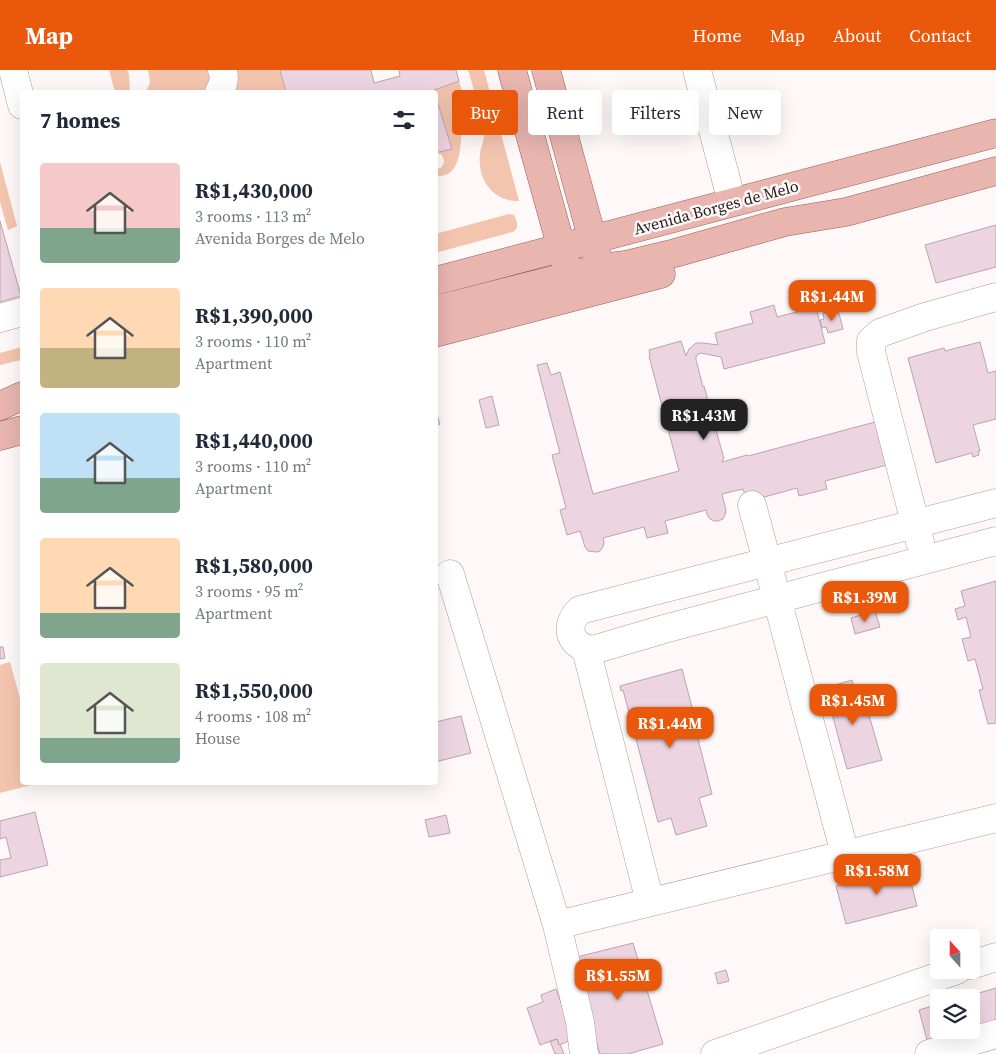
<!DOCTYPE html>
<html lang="en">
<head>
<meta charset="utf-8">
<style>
	body { margin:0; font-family:"Source Serif 4",serif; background:#f2f2f3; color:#1f2937; height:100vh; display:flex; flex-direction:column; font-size:19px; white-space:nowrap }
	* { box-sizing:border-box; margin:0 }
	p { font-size:16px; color:#747a83 }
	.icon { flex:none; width:28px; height:28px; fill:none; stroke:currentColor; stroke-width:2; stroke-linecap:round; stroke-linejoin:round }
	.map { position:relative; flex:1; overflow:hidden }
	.drawer { position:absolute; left:20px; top:20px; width:418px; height:695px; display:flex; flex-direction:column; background:#fff; border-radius:5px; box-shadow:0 5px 20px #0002 }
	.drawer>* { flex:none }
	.guide { position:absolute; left:452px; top:20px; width:468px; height:45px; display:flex; gap:10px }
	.needle { width:32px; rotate:339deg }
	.tools { position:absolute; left:930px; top:859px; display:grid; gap:10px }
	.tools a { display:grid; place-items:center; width:50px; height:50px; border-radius:5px; background:#fff; box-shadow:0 5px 20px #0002; font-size:25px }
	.price { position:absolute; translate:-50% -42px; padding:0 11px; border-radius:10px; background:#ea580c; color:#fff; font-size:16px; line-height:32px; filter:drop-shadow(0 1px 2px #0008) }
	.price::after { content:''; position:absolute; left:50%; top:30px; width:15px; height:11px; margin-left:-8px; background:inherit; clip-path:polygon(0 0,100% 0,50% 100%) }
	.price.on { background:#222; color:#fff }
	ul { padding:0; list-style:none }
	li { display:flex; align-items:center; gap:15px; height:125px; padding:0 20px }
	li span { display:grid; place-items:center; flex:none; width:140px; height:100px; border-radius:5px; color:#555 }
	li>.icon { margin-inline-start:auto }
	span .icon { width:60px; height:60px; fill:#fffc; stroke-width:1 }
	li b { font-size:21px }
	h2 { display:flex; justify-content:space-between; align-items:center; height:60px; padding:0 20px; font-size:21px }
	.tag { padding:0 18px; border-radius:5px; background:#fff; box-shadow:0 5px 20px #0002; font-size:18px; line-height:45px }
	.tag.on { background:#ea580c; color:#fff }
	header { display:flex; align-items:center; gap:30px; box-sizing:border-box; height:70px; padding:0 25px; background:#ea580c; color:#fff }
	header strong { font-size:24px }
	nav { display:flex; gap:28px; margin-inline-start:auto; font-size:18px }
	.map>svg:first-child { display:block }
	.green { fill:#f4c5ae }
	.building { fill:#edd4e1; stroke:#bba3af }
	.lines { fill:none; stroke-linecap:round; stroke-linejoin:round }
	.minor-casing { stroke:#b3989d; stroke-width:29 }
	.major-casing { stroke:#995e59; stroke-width:29 }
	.minor { stroke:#fff; stroke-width:28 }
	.major { stroke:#e8b5af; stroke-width:28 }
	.labels { text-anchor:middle; stroke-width:5; stroke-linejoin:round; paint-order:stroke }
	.street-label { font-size:16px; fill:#23191b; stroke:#fef8f9 }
</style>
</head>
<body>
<header>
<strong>Map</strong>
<nav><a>Home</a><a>Map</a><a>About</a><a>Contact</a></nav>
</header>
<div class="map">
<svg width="996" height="984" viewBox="0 0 996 984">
	<rect width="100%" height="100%" fill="#fef8f9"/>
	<path class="green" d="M109 0H127L129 4 130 22H115Z
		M148 0H280L286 22H146L150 12Z
		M468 0H484L519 131C493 132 477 109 480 84 481 76 485 69 484 61 482 43 473 18 468 0Z
		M459 11 470 48 462 56C460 74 463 109 435 106V99C441 99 444 96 444 90L442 85 437 83 452 79 434 20Z
		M0 92 17 156 8 160 0 132Z
		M509 144 514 145C517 152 520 157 513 162L435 183V164Z
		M22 277V290H21L0 295V283Z
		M10 592 22 636V712L39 713 0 723V595Z"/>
	<path class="building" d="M280 0H371L374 13 400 6 399 0H456L459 11 434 20 435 22H286Z
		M435 24 452 79 435 83Z
		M0 151 21 226 0 232Z
		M996 155V197L936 213 925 175Z
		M774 235 777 247 816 237 825 273 724 299 721 287 701 283 697 285 696 287V290L703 317 704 316 724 389 722 390V392L747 385 748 386 875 352 887 395 825 411 827 419 799 426 797 418 757 429 746 428 743 419 722 424 726 440 725 445 723 449 718 451H714L709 448 707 444 706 440 665 451 668 463 647 468 644 457 603 468 604 473 603 477 600 481 596 482 588 481 585 477 580 461 567 465 560 440 566 438 552 385 560 383 537 295 547 293 551 305 560 302 593 424 679 401 649 286H650L649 280 681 271 686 286 689 279 696 273H703L718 275 715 263 753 253 750 242Z
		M838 240 843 259 828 263 826 257 822 258 820 250 824 249 823 243Z
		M980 272 988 303 996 301V349L973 355 980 381H978L979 385 973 387 972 383 936 393 908 288 944 278 945 281Z
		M492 326 499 355 486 358 479 330Z
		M435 341H436L440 354 435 357Z
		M996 511V653L988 654 979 620 983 619 975 589 968 591 962 569 971 567 966 547 958 550 955 539 965 536 961 521Z
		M875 541 880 557 855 564 851 548Z
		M0 577H3L5 588 0 589Z
		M682 599 698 660 696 661 712 724 699 728 707 756 676 765 671 748 658 752 623 620 621 621 620 616Z
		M852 610 860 636 866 635 882 690 847 699 825 618Z
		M461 646 471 683 435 692V650L436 652Z
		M35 742 48 795 0 807V790L11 788 6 767 0 769V751Z
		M446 745 450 763 429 767 425 750Z
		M907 797 917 836 846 854 836 816Z
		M633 873 663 974 628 984H600L573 888Z
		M726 900 729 911 718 914 715 903Z
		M996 918V951L971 958V928H962Z
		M556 919 574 969 559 975 557 969 540 975 527 938 543 932 541 925Z
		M939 934V960H962L927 970 919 940Z
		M557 969 559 975 560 974 564 984H555L550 971Z"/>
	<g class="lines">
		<defs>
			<path id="minor" d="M13 0 22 35
				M697 0 732 132
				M219 22C223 15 226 8 222 0
				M0 248 22 242
				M996 433 580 540C563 556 570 577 593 580L664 559 996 471
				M752 435 845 784
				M920 472 871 282V271L880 263 925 247 996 227
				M450 504 557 855 580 952 584 984
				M586 579 650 832
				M557 855 996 748
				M971 895 996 887
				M715 984 957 900
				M929 984 996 964"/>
			<path id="major" d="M512 0 566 194
				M546 0 597 186
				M435 211 996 63
				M435 240 601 198 625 195 675 183 785 152 846 142 996 101
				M435 263 661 204
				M0 336 22 326
				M0 366 22 360"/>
		</defs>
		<use href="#minor" class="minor-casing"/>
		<use href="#major" class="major-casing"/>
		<use href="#minor" class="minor"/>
		<use href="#major" class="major"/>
	</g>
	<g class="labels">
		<g class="street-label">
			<text transform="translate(716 137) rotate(-15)" y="6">Avenida Borges de Melo</text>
		</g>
	</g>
</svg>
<div class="tools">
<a><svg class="needle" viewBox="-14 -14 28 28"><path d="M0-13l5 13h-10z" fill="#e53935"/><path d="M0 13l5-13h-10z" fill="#747a83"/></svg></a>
<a><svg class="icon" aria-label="layers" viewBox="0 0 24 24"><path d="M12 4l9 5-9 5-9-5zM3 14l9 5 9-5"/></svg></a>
</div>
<b class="price" style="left:832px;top:252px">R$1.44M</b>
<b class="price on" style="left:704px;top:371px">R$1.43M</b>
<b class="price" style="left:865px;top:553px">R$1.39M</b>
<b class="price" style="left:853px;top:656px">R$1.45M</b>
<b class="price" style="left:670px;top:679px">R$1.44M</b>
<b class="price" style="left:877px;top:826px">R$1.58M</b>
<b class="price" style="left:618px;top:931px">R$1.55M</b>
<div class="guide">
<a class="tag on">Buy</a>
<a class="tag">Rent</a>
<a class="tag">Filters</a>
<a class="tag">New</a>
</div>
<section class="drawer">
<h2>7 homes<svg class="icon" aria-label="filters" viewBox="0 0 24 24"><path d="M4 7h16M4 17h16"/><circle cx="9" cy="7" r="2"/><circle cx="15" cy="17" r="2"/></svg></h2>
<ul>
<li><span style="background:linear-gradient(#f6c9c9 65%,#7fa58c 0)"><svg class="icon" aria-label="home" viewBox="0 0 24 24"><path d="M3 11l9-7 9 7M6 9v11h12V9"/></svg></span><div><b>R$1,430,000</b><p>3 rooms · 113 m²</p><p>Avenida Borges de Melo</p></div></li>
<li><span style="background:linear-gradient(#ffd9b3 60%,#c2b280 0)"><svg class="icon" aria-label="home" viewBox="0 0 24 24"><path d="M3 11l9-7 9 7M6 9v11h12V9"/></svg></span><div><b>R$1,390,000</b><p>3 rooms · 110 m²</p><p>Apartment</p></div></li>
<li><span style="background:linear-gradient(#bfe0f5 65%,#7fa58c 0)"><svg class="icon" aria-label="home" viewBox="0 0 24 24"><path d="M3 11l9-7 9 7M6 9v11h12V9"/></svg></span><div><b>R$1,440,000</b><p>3 rooms · 110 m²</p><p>Apartment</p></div></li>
<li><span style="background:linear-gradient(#ffd9b3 75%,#7fa58c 0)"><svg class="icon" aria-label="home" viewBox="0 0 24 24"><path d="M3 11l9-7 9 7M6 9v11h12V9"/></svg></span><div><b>R$1,580,000</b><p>3 rooms · 95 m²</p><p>Apartment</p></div></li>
<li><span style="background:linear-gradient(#dfe7d0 75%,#7fa58c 0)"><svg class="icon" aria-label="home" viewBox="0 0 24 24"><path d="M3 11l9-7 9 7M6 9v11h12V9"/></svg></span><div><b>R$1,550,000</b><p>4 rooms · 108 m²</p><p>House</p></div></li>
</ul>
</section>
</div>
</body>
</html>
